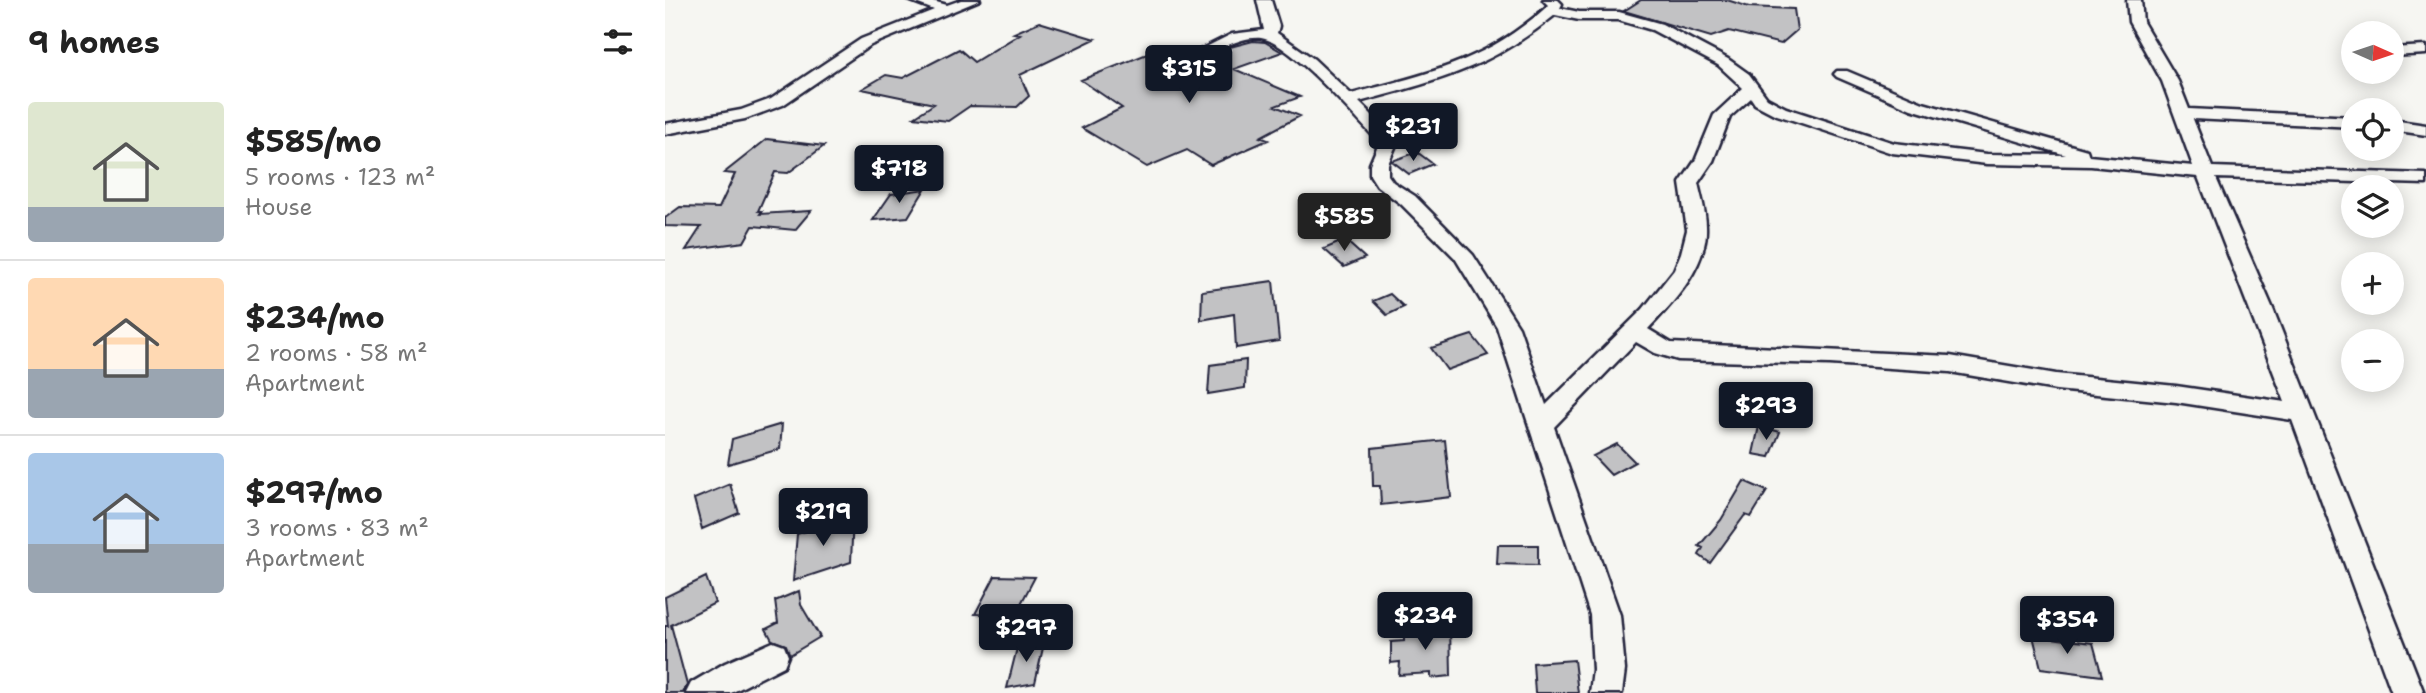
<!DOCTYPE html>
<html lang="en">
<head>
<meta charset="utf-8">
<style>
	body { margin:0; font-family:"Shantell Sans",sans-serif; background:#f2f2f2; color:#222; height:100vh; display:flex; flex-direction:column; font-size:26px; white-space:nowrap }
	* { box-sizing:border-box; margin:0 }
	p { font-size:23px; color:#767676 }
	.icon { flex:none; width:38px; height:38px; fill:none; stroke:currentColor; stroke-width:2; stroke-linecap:round; stroke-linejoin:round }
	.map { position:relative; flex:1; overflow:hidden }
	.sheet { display:flex; flex-direction:column; background:#fff; width:665px }
	.sheet>* { flex:none }
	.needle { width:46px; rotate:93deg }
	.controls { position:absolute; left:1676px; top:21px; display:grid; gap:14px }
	.controls a { display:grid; place-items:center; width:63px; height:63px; border-radius:50%; background:#fff; box-shadow:0 4px 18px #0003; font-size:35px }
	.price { position:absolute; translate:-50% -60px; padding:0 16px; border-radius:7px; background:#111827; color:#fff; font-size:23px; line-height:46px; filter:drop-shadow(0 2px 4px #0008) }
	.price::after { content:''; position:absolute; left:50%; top:42px; width:21px; height:16px; margin-left:-10px; background:inherit; clip-path:polygon(0 0,100% 0,50% 100%) }
	.price.active { background:#222; color:#fff }
	ul { padding:0; list-style:none }
	li { display:flex; align-items:center; gap:21px; height:175px; padding:0 28px }
	li+li { border-top:2px solid #e0e0e0 }
	li span { display:grid; place-items:center; flex:none; width:196px; height:140px; border-radius:7px; color:#555 }
	li>.icon { margin-inline-start:auto }
	span .icon { width:84px; height:84px; fill:#fffc; stroke-width:1 }
	li b { font-size:30px }
	h2 { display:flex; justify-content:space-between; align-items:center; height:84px; padding:0 28px; font-size:30px }
	main { display:flex; flex:1; min-height:0 }
	.map>svg:first-child { display:block }
	.building { fill:#c2c2c4; stroke:#22223b; stroke-width:2 }
	.lines { fill:none; stroke-linecap:round; stroke-linejoin:round }
	.street-casing { stroke:#22223b; stroke-width:5 }
	.street { fill:#f6f6f2; fill-rule:evenodd }
</style>
</head>
<body>
<main>
<section class="sheet">
<h2>9 homes<svg class="icon" aria-label="filters" viewBox="0 0 24 24"><path d="M4 7h16M4 17h16"/><circle cx="9" cy="7" r="2"/><circle cx="15" cy="17" r="2"/></svg></h2>
<ul>
<li><span style="background:linear-gradient(#dfe7d0 75%,#9aa5b1 0)"><svg class="icon" aria-label="home" viewBox="0 0 24 24"><path d="M3 11l9-7 9 7M6 9v11h12V9"/></svg></span><div><b>$585/mo</b><p>5 rooms · 123 m²</p><p>House</p></div></li>
<li><span style="background:linear-gradient(#ffd9b3 65%,#9aa5b1 0)"><svg class="icon" aria-label="home" viewBox="0 0 24 24"><path d="M3 11l9-7 9 7M6 9v11h12V9"/></svg></span><div><b>$234/mo</b><p>2 rooms · 58 m²</p><p>Apartment</p></div></li>
<li><span style="background:linear-gradient(#a9c7e8 65%,#9aa5b1 0)"><svg class="icon" aria-label="home" viewBox="0 0 24 24"><path d="M3 11l9-7 9 7M6 9v11h12V9"/></svg></span><div><b>$297/mo</b><p>3 rooms · 83 m²</p><p>Apartment</p></div></li>
</ul>
</section>
<div class="map">
<svg width="1761" height="693" viewBox="0 0 1761 693">
	<rect width="100%" height="100%" fill="#f6f6f2"/>
	<filter id="ink" filterUnits="userSpaceOnUse"><feTurbulence type="fractalNoise" baseFrequency=".0143" numOctaves="2"/><feDisplacementMap in="SourceGraphic" scale="14" xChannelSelector="R" yChannelSelector="G"/><feConvolveMatrix kernelMatrix="1 2 1 2 8 2 1 2 1" color-interpolation-filters="sRGB"/></filter>
	<g filter="url(#ink)">
		<path class="building" d="M976 0H1062L1084 7 1129 9 1132 30 1116 44 1064 31 1046 37 959 11Z
			M374 22 430 39 355 75 364 96 352 107 305 106 283 121 249 117 269 104 197 89 221 75 238 78 294 49 309 62 355 34 349 33Z
			M588 41 600 42 617 52 569 69 635 97 610 106 635 116 595 137 603 140 546 165 522 150 482 167 417 128 457 108 416 80 497 48 530 64 565 47Z
			M102 139 159 146 123 173 110 172 93 211H97L95 214 146 211 130 230 88 226 79 242 21 250 36 227 0 226V218L15 207 54 208 70 174 59 173Z
			M752 152 768 164 744 174 727 161Z
			M260 189 243 217 208 220 226 194Z
			M680 240 700 258 679 267 659 249Z
			M608 281 614 341 571 348 569 314 536 320 537 291Z
			M725 294 739 307 722 315 708 301Z
			M807 335 823 355 782 370 766 348Z
			M581 360 580 388 543 394 545 365Z
			M117 424 115 449 63 464 67 439Z
			M1094 426 1115 432 1105 457 1088 454Z
			M780 440 786 497 716 505 715 486H708L707 448Z
			M952 444 970 462 946 475 928 456Z
			M1079 481 1102 491 1086 517 1080 515 1045 563 1034 555 1038 548 1034 546 1056 520Z
			M65 484 74 513 37 529 29 499Z
			M188 516 186 562 128 581 132 534Z
			M833 545H873V565L832 564Z
			M330 576 370 577 350 615 310 614Z
			M41 577 50 603 6 625 22 685 18 693H0V626H3L0 597Z
			M134 591 136 605 155 637 125 655 121 645 107 640 101 629 113 623 110 601Z
			M785 623 786 676 766 678V673L734 675 735 662 726 663V642L739 641V634L755 633 756 625Z
			M1368 636 1428 643 1437 676 1376 668Z
			M380 639 370 683 342 688 353 644Z
			M909 660 913 693H870L868 663Z"/>
		<g class="lines">
			<defs>
				<path id="street" d="M243 0H264L282 5 296 0H315L206 45 118 105 80 119 0 134V124L76 110 106 99 196 39 269 10Z
					M592 0H606L614 26 612 33 649 59 686 94C747 78 807 65 858 26 866 20 876 13 883 5L878 0H893L897 4 895 8 914 12H954L997 24 1063 59 1084 74 1102 98 1121 108 1229 143 1322 154 1401 155 1246 109 1172 77 1169 74 1172 71H1182L1258 103 1422 150 1424 156 1528 166 1497 81 1464 22 1462 0H1476L1478 22 1513 81 1524 109 1689 117V127L1528 119 1547 167 1761 174V184L1551 178 1608 309 1759 693H1727L1627 420 1511 402 1391 390 1285 372 1165 364 1013 360 990 353 971 342 889 427 955 615 960 670 957 693H925L928 670 925 615 832 327 790 258 736 204 712 186 705 175V164L713 145 710 138C688 115 625 42 596 38 575 36 552 51 534 60L529 62 521 57 567 34 599 30ZM890 15 914 20H953L987 30 1053 65 1078 88 1049 115 1030 161 1015 183 1022 230 1016 253 1009 270 978 309 881 405 854 327 808 255 750 196 728 182 723 175V164L731 145 724 132 694 102C775 80 823 69 890 15ZM1086 98 1090 104 1109 114 1227 153 1322 164 1426 166 1533 177 1620 402 1511 386 1391 374 1285 356 1006 343 983 329C1008 303 1043 266 1041 226 1041 212 1036 197 1033 183L1048 161 1065 117Z
					M1761 46V54L1727 56V48Z
					M1727 120 1761 125V135L1727 130Z
					M108 642 119 646 123 656 119 666 66 693H21L26 683 60 663Z"/>
			</defs>
			<use href="#street" class="street-casing"/>
			<use href="#street" class="street"/>
		</g>
	</g>
</svg>
<div class="controls">
<a><svg class="needle" viewBox="-14 -14 28 28"><path d="M0-13l5 13h-10z" fill="#e53935"/><path d="M0 13l5-13h-10z" fill="#767676"/></svg></a>
<a><svg class="icon" aria-label="locate" viewBox="0 0 24 24"><circle cx="12" cy="12" r="6"/><path d="M12 2v4M12 18v4M2 12h4M18 12h4"/></svg></a>
<a><svg class="icon" aria-label="layers" viewBox="0 0 24 24"><path d="M12 4l9 5-9 5-9-5zM3 14l9 5 9-5"/></svg></a>
<a>+</a>
<a>−</a>
</div>
<b class="price" style="left:524px;top:105px">$315</b>
<b class="price" style="left:748px;top:163px">$231</b>
<b class="price" style="left:234px;top:205px">$718</b>
<b class="price active" style="left:679px;top:253px">$585</b>
<b class="price" style="left:1101px;top:442px">$293</b>
<b class="price" style="left:158px;top:548px">$219</b>
<b class="price" style="left:760px;top:652px">$234</b>
<b class="price" style="left:1402px;top:656px">$354</b>
<b class="price" style="left:361px;top:664px">$297</b>
</div>
</main>
</body>
</html>
